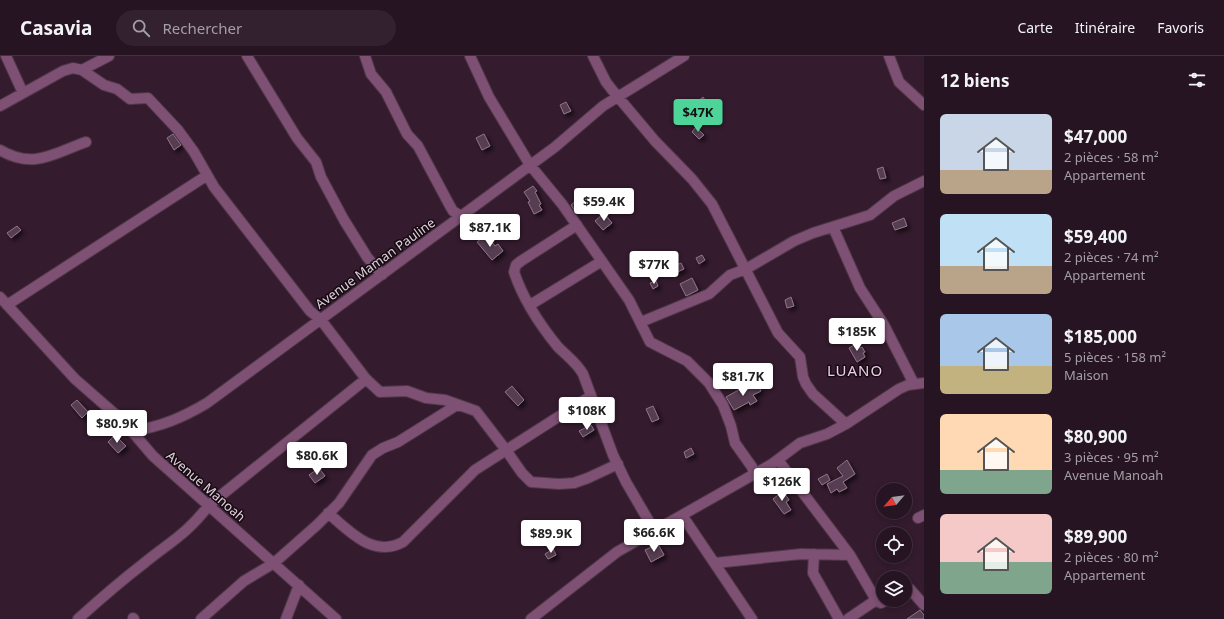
<!DOCTYPE html>
<html lang="fr">
<head>
<meta charset="utf-8">
<style>
	body { margin:0; font-family:"Noto Sans",sans-serif; background:#33212f; color:#f1f3f6; height:100vh; display:flex; flex-direction:column; font-size:15px; white-space:nowrap }
	* { box-sizing:border-box; margin:0 }
	p { font-size:13px; color:#a49ea5 }
	.icon { flex:none; width:22px; height:22px; fill:none; stroke:currentColor; stroke-width:2; stroke-linecap:round; stroke-linejoin:round }
	.map { position:relative; flex:1; overflow:hidden }
	.drawer { display:flex; flex-direction:column; background:#271422; width:300px }
	.drawer>* { flex:none }
	.needle { width:26px; rotate:242deg }
	.buttons { position:absolute; left:876px; top:427px; display:grid; gap:8px }
	.buttons a { display:grid; place-items:center; width:36px; height:36px; border-radius:50%; background:#271422; box-shadow:0 2px 6px #0003,0 0 0 1px #433340; font-size:20px }
	.price { position:absolute; translate:-50% -34px; padding:0 9px; border-radius:4px; background:#fff; color:#222; font-size:13px; line-height:26px; filter:drop-shadow(0 1px 2px #0008) }
	.price::after { content:''; position:absolute; left:50%; top:24px; width:12px; height:9px; margin-left:-6px; background:inherit; clip-path:polygon(0 0,100% 0,50% 100%) }
	.price.active { background:#4ed399; color:#111 }
	ul { padding:0; list-style:none }
	li { display:flex; align-items:center; gap:12px; height:100px; padding:0 16px }
	li span { display:grid; place-items:center; flex:none; width:112px; height:80px; border-radius:6px; color:#555 }
	li>.icon { margin-inline-start:auto }
	span .icon { width:48px; height:48px; fill:#fffc; stroke-width:1 }
	li b { font-size:17px }
	h2 { display:flex; justify-content:space-between; align-items:center; height:48px; padding:0 16px; font-size:17px }
	header { display:flex; align-items:center; gap:24px; box-sizing:border-box; height:56px; padding:0 20px; background:#271422; border-bottom:1px solid #433340 }
	header strong { font-size:19px }
	nav { display:flex; gap:22px; margin-inline-start:auto; font-size:14px }
	.search { width:280px; height:36px; background:#33212f; display:flex; align-items:center; gap:10px; box-sizing:border-box; padding:0 14px; border-radius:22px; color:#a49ea5; font-size:15px }
	main { display:flex; flex:1; min-height:0 }
	.map>svg:first-child { display:block }
	.building { fill:#573c51; stroke:#92748a; filter:url(#shadow) }
	.lines { fill:none; stroke-linecap:round; stroke-linejoin:round }
	.minor-casing { stroke:#50384a; stroke-width:12 }
	.minor { stroke:#7e5073; stroke-width:10 }
	.labels { text-anchor:middle; stroke-width:3; stroke-linejoin:round; paint-order:stroke }
	.street-label { font-size:13px; fill:#e0cfdb; stroke:#150a12 }
	.quarter-label { font-size:15px; letter-spacing:1px; fill:#f0cee7; stroke:#150a12 }
</style>
</head>
<body>
<header>
<strong>Casavia</strong>
<div class="search"><svg class="icon" aria-label="search" viewBox="0 0 24 24"><circle cx="10" cy="10" r="6"/><path d="M15 15l6 6"/></svg>Rechercher</div>
<nav><a>Carte</a><a>Itinéraire</a><a>Favoris</a></nav>
</header>
<main>
<div class="map">
<svg width="924" height="563" viewBox="0 0 924 563">
	<defs>
		<filter id="shadow"><feDropShadow dx="3" dy="3" stdDeviation="2" flood-color="#0009"/></filter>
	</defs>
	<rect width="100%" height="100%" fill="#341b2e"/>
	<path class="building" d="M703 41 707 47 699 53 695 48Z
		M566 46 571 55 564 58 560 49Z
		M696 71 704 79 699 83 692 76Z
		M173 78 181 89 174 94 167 82Z
		M484 78 490 90 482 94 476 82Z
		M883 111 886 122 880 123 877 113Z
		M533 130 537 135 535 136 541 148 539 149 542 154 534 158 528 146 530 145 524 136Z
		M578 143 582 148 575 155 571 149Z
		M604 157 612 167 603 174 595 165Z
		M904 162 907 170 895 174 892 167Z
		M17 170 21 174 11 182 7 177Z
		M487 179 495 190 498 188 503 195 492 204 477 186Z
		M702 199 705 204 699 208 696 202Z
		M660 202 667 212 656 219 649 209Z
		M681 207 684 213 675 217 672 211Z
		M692 222 698 234 686 240 680 228Z
		M656 225 658 230 653 233 650 227Z
		M791 241 794 250 787 252 785 244Z
		M857 287 860 292 862 291 865 296 863 297 865 301 857 306 849 292Z
		M758 329 761 335 753 339 757 345 750 349 749 346 734 354 726 341 744 331 746 334Z
		M512 330 524 344 518 350 505 336Z
		M77 344 88 356 82 362 71 349Z
		M653 350 659 363 652 366 646 353Z
		M591 369 594 374 583 381 579 375Z
		M115 379 126 390 118 397 108 386Z
		M691 392 694 398 686 402 684 396Z
		M847 404 855 418 843 426 847 432 839 436 837 433 831 437 827 428 843 420 837 412Z
		M319 412 325 420 315 427 309 419Z
		M827 418 830 424 822 429 818 423Z
		M783 435 789 444 786 446 791 454 784 458 773 443Z
		M658 488 664 499 651 506 645 494Z
		M553 493 556 499 548 503 545 498Z
		M920 554 924 559V563H907Z"/>
	<g class="lines">
		<defs>
			<path id="minor" d="M6 0 23 37
				M247 0 297 82 316 106 321 121 344 164 367 201 382 219
				M365 0 371 18 386 36 407 78 418 90 450 150 453 155 461 160
				M470 0 489 41 530 109 562 148 629 244 650 286 687 305 709 327 723 349 731 370 735 387 752 411 754 418
				M593 0 606 26 613 35 655 85 692 123 712 148 778 277 800 301 803 321 806 328 813 338 846 368
				M889 0 899 26 924 49
				M82 14 109 0
				M0 50 63 15 73 12 82 14 104 29 117 33 130 43 148 42 178 74 194 96 214 131 310 255 321 264 366 323 380 336 407 335 426 342 445 344 476 355 506 394 522 417 531 426 559 428 574 427 588 422 618 408
				M0 94C34 114 54 97 86 86
				M577 169 521 205 516 209 514 216C523 243 540 269 558 291 567 300 577 307 583 318L613 399 626 426 654 474
				M833 171 860 232 884 269 914 328
				M0 241 75 323 123 365 153 400 336 563
				M7 249 206 120
				M530 249 602 205
				M641 266 709 238 730 219 746 213 794 185 813 177 870 159 894 140 924 125
				M132 375C160 371 182 362 207 347L555 91 603 50 684 0
				M778 404 850 499 876 544 881 547 887 544
				M328 457C350 476 373 502 403 486L475 414 591 340
				M682 459 752 563
				M918 462 924 459
				M814 498 813 517 839 563
				M715 507 801 498 850 499
				M905 534 910 533 924 549
				M133 562 134 563
				M78 563C99 544 121 525 143 508 170 486 187 478 209 449L366 323
				M201 563 244 525 274 507 317 469 339 447 372 399 383 392 398 386 457 349
				M286 563 299 529
				M531 563 617 496 772 408 800 387 827 378 846 368 899 333 908 329 924 327
				M848 563 876 544"/>
		</defs>
		<use href="#minor" class="minor-casing"/>
		<use href="#minor" class="minor"/>
	</g>
	<g class="labels">
		<g class="street-label">
			<text transform="translate(375 207) rotate(-36)" y="5">Avenue Maman Pauline</text>
			<text transform="translate(206 430) rotate(41)" y="5">Avenue Manoah</text>
		</g>
		<g class="quarter-label">
			<text x="855" y="320">LUANO</text>
		</g>
	</g>
</svg>
<div class="buttons">
<a><svg class="needle" viewBox="-14 -14 28 28"><path d="M0-13l5 13h-10z" fill="#e53935"/><path d="M0 13l5-13h-10z" fill="#a49ea5"/></svg></a>
<a><svg class="icon" aria-label="locate" viewBox="0 0 24 24"><circle cx="12" cy="12" r="6"/><path d="M12 2v4M12 18v4M2 12h4M18 12h4"/></svg></a>
<a><svg class="icon" aria-label="layers" viewBox="0 0 24 24"><path d="M12 4l9 5-9 5-9-5zM3 14l9 5 9-5"/></svg></a>
</div>
<b class="price active" style="left:698px;top:77px">$47K</b>
<b class="price" style="left:604px;top:166px">$59.4K</b>
<b class="price" style="left:490px;top:192px">$87.1K</b>
<b class="price" style="left:654px;top:229px">$77K</b>
<b class="price" style="left:857px;top:296px">$185K</b>
<b class="price" style="left:743px;top:341px">$81.7K</b>
<b class="price" style="left:587px;top:375px">$108K</b>
<b class="price" style="left:117px;top:388px">$80.9K</b>
<b class="price" style="left:317px;top:420px">$80.6K</b>
<b class="price" style="left:782px;top:446px">$126K</b>
<b class="price" style="left:654px;top:497px">$66.6K</b>
<b class="price" style="left:551px;top:498px">$89.9K</b>
</div>
<section class="drawer">
<h2>12 biens<svg class="icon" aria-label="filters" viewBox="0 0 24 24"><path d="M4 7h16M4 17h16"/><circle cx="9" cy="7" r="2"/><circle cx="15" cy="17" r="2"/></svg></h2>
<ul>
<li><span style="background:linear-gradient(#c9d6e8 70%,#b9a48a 0)"><svg class="icon" aria-label="home" viewBox="0 0 24 24"><path d="M3 11l9-7 9 7M6 9v11h12V9"/></svg></span><div><b>$47,000</b><p>2 pièces · 58 m²</p><p>Appartement</p></div></li>
<li><span style="background:linear-gradient(#bfe0f5 65%,#b9a48a 0)"><svg class="icon" aria-label="home" viewBox="0 0 24 24"><path d="M3 11l9-7 9 7M6 9v11h12V9"/></svg></span><div><b>$59,400</b><p>2 pièces · 74 m²</p><p>Appartement</p></div></li>
<li><span style="background:linear-gradient(#a9c7e8 65%,#c2b280 0)"><svg class="icon" aria-label="home" viewBox="0 0 24 24"><path d="M3 11l9-7 9 7M6 9v11h12V9"/></svg></span><div><b>$185,000</b><p>5 pièces · 158 m²</p><p>Maison</p></div></li>
<li><span style="background:linear-gradient(#ffd9b3 70%,#7fa58c 0)"><svg class="icon" aria-label="home" viewBox="0 0 24 24"><path d="M3 11l9-7 9 7M6 9v11h12V9"/></svg></span><div><b>$80,900</b><p>3 pièces · 95 m²</p><p>Avenue Manoah</p></div></li>
<li><span style="background:linear-gradient(#f6c9c9 60%,#7fa58c 0)"><svg class="icon" aria-label="home" viewBox="0 0 24 24"><path d="M3 11l9-7 9 7M6 9v11h12V9"/></svg></span><div><b>$89,900</b><p>2 pièces · 80 m²</p><p>Appartement</p></div></li>
</ul>
</section>
</main>
</body>
</html>
